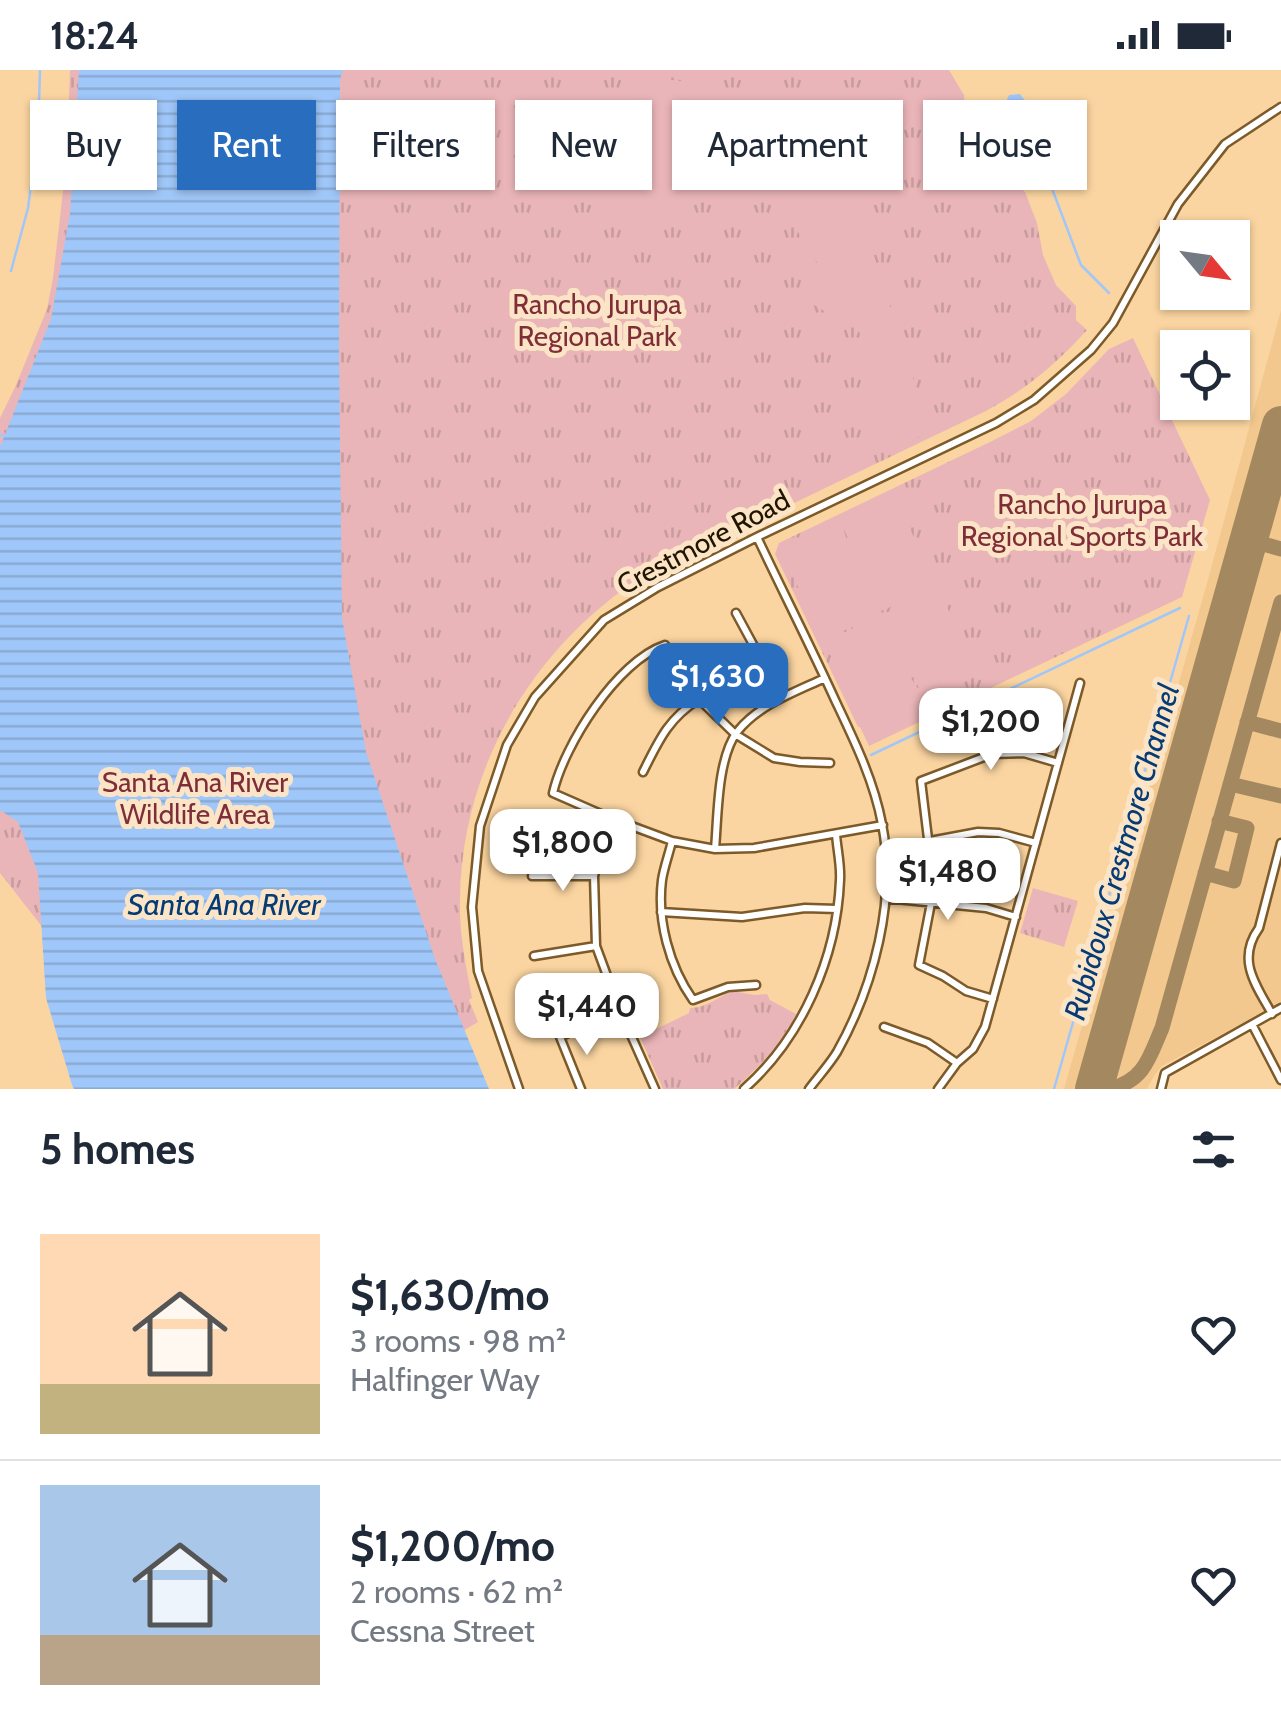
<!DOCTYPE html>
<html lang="en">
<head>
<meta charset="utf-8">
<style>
	body { margin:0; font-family:Cabin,sans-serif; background:#f2f2f3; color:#1f2937; height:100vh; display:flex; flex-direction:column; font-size:38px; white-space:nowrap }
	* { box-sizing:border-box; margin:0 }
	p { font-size:32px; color:#747a83 }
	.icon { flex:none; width:55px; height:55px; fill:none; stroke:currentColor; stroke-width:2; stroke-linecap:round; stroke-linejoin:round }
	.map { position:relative; height:1019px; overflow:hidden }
	.drawer { display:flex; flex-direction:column; background:#fff; flex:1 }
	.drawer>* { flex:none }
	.top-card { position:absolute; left:30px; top:30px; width:1222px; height:90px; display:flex; gap:20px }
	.needle { width:65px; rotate:119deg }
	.buttons { position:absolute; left:1160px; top:150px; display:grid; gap:20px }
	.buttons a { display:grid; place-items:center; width:90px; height:90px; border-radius:0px; background:#fff; box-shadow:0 2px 8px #0004; font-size:50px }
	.price { position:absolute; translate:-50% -85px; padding:0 22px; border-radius:20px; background:#fff; color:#222; font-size:32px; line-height:65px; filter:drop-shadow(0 2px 5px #0008) }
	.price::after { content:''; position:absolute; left:50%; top:60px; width:30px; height:22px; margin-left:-15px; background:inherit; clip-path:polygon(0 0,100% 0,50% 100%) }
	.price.on { background:#286dbe; color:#fff }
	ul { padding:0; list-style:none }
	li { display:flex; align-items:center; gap:30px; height:250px; padding:0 40px }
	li+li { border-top:2px solid #e0e1e3 }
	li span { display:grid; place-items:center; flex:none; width:280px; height:200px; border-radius:0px; color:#555 }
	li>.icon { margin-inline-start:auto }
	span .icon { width:120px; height:120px; fill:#fffc; stroke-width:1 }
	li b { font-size:42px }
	h2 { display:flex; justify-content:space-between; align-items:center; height:120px; padding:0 40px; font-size:42px }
	.tag { padding:0 35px; border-radius:0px; background:#fff; box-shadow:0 2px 8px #0004; font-size:35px; line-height:90px }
	.tag.on { background:#286dbe; color:#fff }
	.status { display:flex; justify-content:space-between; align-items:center; height:70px; padding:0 50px; background:#fff; direction:ltr }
	.status svg { height:28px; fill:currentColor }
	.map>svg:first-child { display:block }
	.built { fill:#f3c88e }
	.grass { fill:url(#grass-tufts) }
	.pitch { fill:#eab5b8 }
	.water { fill:url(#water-rules) }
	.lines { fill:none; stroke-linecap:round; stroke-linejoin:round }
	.stream { stroke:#a0c7f9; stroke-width:2.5 }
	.taxiway { stroke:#a48860; stroke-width:15 }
	.runway { stroke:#a48860; stroke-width:38 }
	.minor-casing { stroke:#7c5a29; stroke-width:11 }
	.minor { stroke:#fff; stroke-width:6 }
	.labels { text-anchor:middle; stroke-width:10; stroke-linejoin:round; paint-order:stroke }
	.park-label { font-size:28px; fill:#7f2e39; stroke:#fce5c7 }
	.street-label { font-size:28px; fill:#211401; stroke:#fce5c7 }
	.water-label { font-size:30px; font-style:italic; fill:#053c76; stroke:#fce5c7 }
</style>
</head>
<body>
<div class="status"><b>18:24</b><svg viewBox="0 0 49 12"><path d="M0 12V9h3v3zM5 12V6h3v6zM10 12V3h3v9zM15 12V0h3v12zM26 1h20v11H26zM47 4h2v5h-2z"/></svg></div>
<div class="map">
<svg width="1281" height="1019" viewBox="0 0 1281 1019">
	<defs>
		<pattern id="grass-tufts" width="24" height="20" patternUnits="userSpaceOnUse" patternTransform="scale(2.5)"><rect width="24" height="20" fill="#eab5b8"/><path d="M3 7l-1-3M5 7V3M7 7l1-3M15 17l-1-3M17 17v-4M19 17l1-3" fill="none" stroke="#c89b9c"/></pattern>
		<pattern id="water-rules" width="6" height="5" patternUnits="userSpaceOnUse" patternTransform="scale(2.5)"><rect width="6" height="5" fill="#a0c7f9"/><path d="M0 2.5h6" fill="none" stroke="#8aaad4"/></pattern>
	</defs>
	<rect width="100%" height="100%" fill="#fbd5a1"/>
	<path class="built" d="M1281 240V941L1270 947 1256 946 1162 996 1154 1006 1147 1019H1064L1207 513Z"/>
	<path class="grass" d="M70 0H949L964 25 965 49 976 73 1025 122 1037 153 1043 185 1056 215 1076 236V250L1087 260C1054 296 1029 317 986 341 909 378 831 415 753 453 705 475 654 495 612 528 519 601 461 711 460 830 459 863 466 895 472 928L469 930 478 952 365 1019H169L0 803V348L16 315 47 239 53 208 67 86Z
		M1133 268 1210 430 1182 527 869 676 860 657H858L775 484 779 473 992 371 1031 351 1066 324 1109 279Z
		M1033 818 1078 831 1064 877 1020 863Z
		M733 921 754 925 767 924 770 930 796 944C781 974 759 998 734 1019H663L640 967 689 943 690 938C706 938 718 927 733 921Z"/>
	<path class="pitch" d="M639 5 706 15 682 109 667 137 662 155 635 151 632 138 631 51Z
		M829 45 930 361 887 384 878 382 865 354 867 329 874 296 865 270 844 243 831 245 814 235 813 227 821 214 819 195 803 174 789 138 775 126 752 113 768 74 795 47Z
		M893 424 937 515 882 541 839 449Z
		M836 451 880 542 823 569 782 483 786 475Z
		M938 518 979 605 925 631 884 544Z
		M881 545 923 632 866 658 824 572Z"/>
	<path class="water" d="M79 0H343L340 9 339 280 342 548 366 682 435 889 489 1019H74L72 1015 46 928 38 803 18 752 0 740V377L51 249 70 144Z
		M1020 24 1058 73 1056 77 1043 80 1024 67 1005 34 1009 25Z"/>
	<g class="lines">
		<path class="stream" d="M1043 80V95L1081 195 1109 223
			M11 201 28 138 38 63 40 0
			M0 365 3 366
			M871 685 1180 538
			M1054 1019 1189 546"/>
		<path class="taxiway" d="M1249 470 1281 479
			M1247 652 1281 661
			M1230 714 1281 726
			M1205 803 1234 811 1247 758 1219 751
			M1095 1015 1100 1019
			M1111 1019C1145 1009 1149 988 1162 958L1281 532"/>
		<path class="runway" d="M1094 1019 1281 355"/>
		<defs>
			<path id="minor" d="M757 467C783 522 811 577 836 632 855 672 874 711 882 754 897 829 874 916 837 982 829 995 818 1007 809 1019
				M736 543 782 628
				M830 693 800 692 774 688 735 664 699 629 665 575C617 591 564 675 553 723L610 748 672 771 715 779 754 778 883 755
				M643 702C659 670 668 649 699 629
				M610 748 594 806 596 876 619 938 655 1019
				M672 771C669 784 664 797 662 810 657 850 669 896 693 930L728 917 756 915
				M930 771 978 762 999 763 1036 773
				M715 779C718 746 717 689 737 662 758 635 795 622 825 608
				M532 806H594
				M886 828 986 838 1016 847
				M661 842 742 847 805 838 837 839
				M534 886 596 876
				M993 929 966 921 943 906 919 895 931 833 932 802 921 711 992 684 1024 683 1058 693
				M1272 944C1256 915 1236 890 1259 858L1281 773
				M1253 956 1281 1010
				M884 957 928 973 957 993
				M519 1019 478 901 472 837 480 756 507 675 535 627 604 550 658 517 757 467 996 353 1034 330 1091 280 1113 253 1178 134 1225 74 1281 37
				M581 1019 560 967 619 938
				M744 1019C802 968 837 887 840 810 841 795 837 779 836 764
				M938 1019 957 993 973 979 985 957 1080 613
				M1161 1019 1165 1003 1281 938"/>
		</defs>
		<use href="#minor" class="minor-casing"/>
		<use href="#minor" class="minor"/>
	</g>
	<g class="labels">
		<g class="park-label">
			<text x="597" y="244">Rancho Jurupa<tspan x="597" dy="32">Regional Park</tspan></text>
			<text x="1082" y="444">Rancho Jurupa<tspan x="1082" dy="32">Regional Sports Park</tspan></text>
			<text x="195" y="722">Santa Ana River<tspan x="195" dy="32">Wildlife Area</tspan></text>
		</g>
		<g class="street-label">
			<text transform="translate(703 472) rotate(-28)" y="10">Crestmore Road</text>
		</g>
		<g class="water-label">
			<text transform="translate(1122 782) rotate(-74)" y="10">Rubidoux Crestmore Channel</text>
			<text x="224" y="845">Santa Ana River</text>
		</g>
	</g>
</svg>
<div class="buttons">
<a><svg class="needle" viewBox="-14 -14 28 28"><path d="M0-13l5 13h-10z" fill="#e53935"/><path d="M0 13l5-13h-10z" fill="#747a83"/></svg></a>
<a><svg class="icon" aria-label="locate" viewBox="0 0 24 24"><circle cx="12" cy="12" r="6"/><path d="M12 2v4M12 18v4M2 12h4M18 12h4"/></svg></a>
</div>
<b class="price on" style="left:718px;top:658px">$1,630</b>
<b class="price" style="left:991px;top:703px">$1,200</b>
<b class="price" style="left:563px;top:824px">$1,800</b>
<b class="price" style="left:948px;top:853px">$1,480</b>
<b class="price" style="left:587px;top:988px">$1,440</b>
<div class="top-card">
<a class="tag">Buy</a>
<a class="tag on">Rent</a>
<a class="tag">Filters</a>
<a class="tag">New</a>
<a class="tag">Apartment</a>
<a class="tag">House</a>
</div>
</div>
<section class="drawer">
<h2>5 homes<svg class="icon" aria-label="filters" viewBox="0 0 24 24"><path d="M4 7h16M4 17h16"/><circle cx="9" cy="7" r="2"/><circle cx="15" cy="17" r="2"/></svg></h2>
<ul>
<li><span style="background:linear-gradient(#ffd9b3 75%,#c2b280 0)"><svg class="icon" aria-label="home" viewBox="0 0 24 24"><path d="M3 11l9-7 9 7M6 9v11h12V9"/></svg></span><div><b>$1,630/mo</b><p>3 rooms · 98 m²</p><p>Halfinger Way</p></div><svg class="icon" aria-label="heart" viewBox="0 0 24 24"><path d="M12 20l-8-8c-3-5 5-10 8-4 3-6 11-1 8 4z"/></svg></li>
<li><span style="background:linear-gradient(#a9c7e8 75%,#b9a48a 0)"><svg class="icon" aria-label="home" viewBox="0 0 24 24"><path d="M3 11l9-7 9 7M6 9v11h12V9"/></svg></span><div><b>$1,200/mo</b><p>2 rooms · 62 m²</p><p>Cessna Street</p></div><svg class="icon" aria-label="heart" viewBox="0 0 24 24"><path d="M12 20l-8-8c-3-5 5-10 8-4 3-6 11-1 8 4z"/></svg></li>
</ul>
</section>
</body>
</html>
